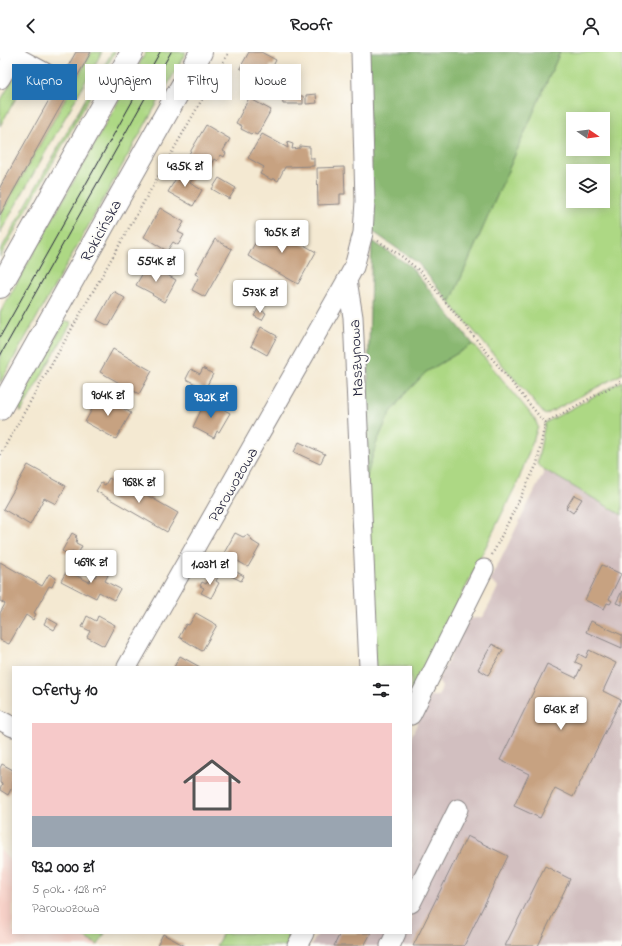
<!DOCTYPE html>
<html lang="pl">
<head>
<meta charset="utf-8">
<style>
	body { margin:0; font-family:"Indie Flower",sans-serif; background:#f2f2f2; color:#202124; height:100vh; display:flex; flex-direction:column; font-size:15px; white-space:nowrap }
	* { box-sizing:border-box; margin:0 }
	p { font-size:13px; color:#757577 }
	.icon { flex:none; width:22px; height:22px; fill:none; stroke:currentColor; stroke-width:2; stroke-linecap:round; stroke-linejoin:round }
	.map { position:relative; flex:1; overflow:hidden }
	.sheet { position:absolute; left:12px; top:614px; width:400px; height:268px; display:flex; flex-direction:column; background:#fff; border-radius:0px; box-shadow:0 2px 10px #0003 }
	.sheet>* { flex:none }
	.banner { position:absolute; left:12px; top:12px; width:400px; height:36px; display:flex; gap:8px }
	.needle { width:26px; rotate:103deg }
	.fabs { position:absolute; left:566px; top:60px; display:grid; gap:8px }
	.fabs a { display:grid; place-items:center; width:44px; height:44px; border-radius:0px; background:#fff; box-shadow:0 2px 10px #0003; font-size:20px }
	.price { position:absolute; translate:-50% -34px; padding:0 9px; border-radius:4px; background:#fff; color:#222; font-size:13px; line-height:26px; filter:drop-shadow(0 1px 2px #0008) }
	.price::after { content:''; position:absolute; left:50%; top:24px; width:12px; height:9px; margin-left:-6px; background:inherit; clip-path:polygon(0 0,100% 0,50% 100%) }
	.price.on { background:#1f6fb2; color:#fff }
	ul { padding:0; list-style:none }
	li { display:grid; align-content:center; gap:8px; height:212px; padding:0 20px }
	li span { display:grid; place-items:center; height:124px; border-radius:0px; color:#555 }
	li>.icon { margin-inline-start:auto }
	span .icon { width:72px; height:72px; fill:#fffc; stroke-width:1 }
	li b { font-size:17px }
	h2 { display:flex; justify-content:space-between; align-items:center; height:48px; padding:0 20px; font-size:17px }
	.chip { padding:0 14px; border-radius:0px; background:#fff; box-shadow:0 2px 10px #0003; font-size:14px; line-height:36px }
	.chip.on { background:#1f6fb2; color:#fff }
	header { display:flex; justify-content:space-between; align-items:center; height:52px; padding:0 20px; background:#fff; font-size:18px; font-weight:800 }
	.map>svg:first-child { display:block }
	.built { fill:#f7d1c8 }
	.industrial { fill:#d2bfc0 }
	.green { fill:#add884; stroke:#687d60; fill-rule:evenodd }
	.forest { fill:#8ab872; stroke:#566d56 }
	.building { fill:#c7a281 }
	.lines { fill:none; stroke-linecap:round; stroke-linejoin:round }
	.minor-casing { stroke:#8b8686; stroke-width:21 }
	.major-casing { stroke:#8b8686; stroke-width:24 }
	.path { stroke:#8b8686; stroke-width:2.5; stroke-dasharray:1 3; stroke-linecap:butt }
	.minor { stroke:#fff; stroke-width:19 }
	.major { stroke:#fff; stroke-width:22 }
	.tram { stroke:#22223b; stroke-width:1 }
	.rail { stroke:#22223b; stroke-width:3; stroke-dasharray:6 3; stroke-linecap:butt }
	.labels { text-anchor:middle; stroke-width:4; stroke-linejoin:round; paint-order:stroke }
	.street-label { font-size:16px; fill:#22223b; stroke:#fdfcf7 }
</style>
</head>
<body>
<header><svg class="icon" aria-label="back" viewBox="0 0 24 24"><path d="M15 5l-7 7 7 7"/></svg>Roofr<svg class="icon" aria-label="person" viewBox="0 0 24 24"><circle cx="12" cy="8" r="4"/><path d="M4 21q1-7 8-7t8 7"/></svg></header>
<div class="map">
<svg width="622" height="894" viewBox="0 0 622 894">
	<rect width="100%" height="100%" fill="#fdfcf7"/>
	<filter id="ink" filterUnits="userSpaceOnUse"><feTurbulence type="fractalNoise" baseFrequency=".025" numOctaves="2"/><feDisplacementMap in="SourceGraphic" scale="8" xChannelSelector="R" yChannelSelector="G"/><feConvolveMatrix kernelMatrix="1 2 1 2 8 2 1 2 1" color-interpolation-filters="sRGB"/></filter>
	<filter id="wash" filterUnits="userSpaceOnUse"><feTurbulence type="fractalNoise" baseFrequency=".012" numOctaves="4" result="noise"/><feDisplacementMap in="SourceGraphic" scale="16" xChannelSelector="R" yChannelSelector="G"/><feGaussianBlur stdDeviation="0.9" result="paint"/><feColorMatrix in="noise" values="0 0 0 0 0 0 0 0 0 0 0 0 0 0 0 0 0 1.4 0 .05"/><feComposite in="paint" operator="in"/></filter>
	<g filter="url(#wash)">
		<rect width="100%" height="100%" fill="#f4e9d2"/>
		<path class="built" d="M0 798 13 812V881H77L98 893 97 894H0Z"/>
		<path class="industrial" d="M545 418 622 463V894H311L318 881H411V685L430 644H438L442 635 438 629 469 567 483 565 492 548 498 535 490 529Z"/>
		<path class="green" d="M92 0H102L0 181V164Z
			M112 0H115L0 205V199Z
			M146 0H186L0 331V261Z
			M560 0H622V322L545 363 450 251ZM573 67H603V97H573ZM573 119H603V149H573Z
			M24 18 31 20 0 74V50L15 23 19 19Z
			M65 269 72 270 21 360 18 352Z
			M473 292 535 367 538 375 519 427 411 647V615H374L365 430 376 392 389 363 403 344 426 320Z
			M622 329V463L545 418 537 412 545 371Z
			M77 881H105L98 893Z
			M223 881H293L286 894H216Z"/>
		<path class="forest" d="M367 0H560L450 251 418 211 372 179Z
			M372 189 410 214 473 292 426 320 403 344 389 363 376 392 365 430Z"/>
		<g id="blocks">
			<path class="building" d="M76 0H91L0 163V135Z
				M249 0H261L276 8 273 14 271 13 263 28 240 16Z
				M316 42 317 51 306 52V43Z
				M282 44H303V52H283Z
				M249 46 271 58 257 83 252 81 251 82 241 77 242 74 236 71Z
				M206 73 230 87 223 99 226 101 224 105 221 103 217 109 214 107 210 114 189 102Z
				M262 82 288 96 287 90 293 92 292 97 300 96V94L310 95V106H314V114L285 115 278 129 273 126 272 128 260 122 264 115 248 106Z
				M344 115 345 142H340V152L318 153 317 116Z
				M182 116 195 124 190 131 202 138 193 154 168 140Z
				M219 126 236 136 229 147 212 137Z
				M160 156 184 170 178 180 184 183 178 193 173 190 167 199 144 185Z
				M266 171 316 200 298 232 248 204Z
				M215 187 232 197 205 245 192 238 199 224 195 222Z
				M148 212 176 228 164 250 152 243 153 242 136 233Z
				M113 239 125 246 109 274 97 268Z
				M258 257 266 261 262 268 254 264Z
				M261 275 277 284 267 303 251 294Z
				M113 297 152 319 139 342 100 320Z
				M203 316 213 322 205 337 186 327 191 317 200 322Z
				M100 343 131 361 116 387 85 370Z
				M206 348 230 361 219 380 217 379 214 386 193 375Z
				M299 390 325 402 320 412 294 400Z
				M28 413 66 434 56 452 44 446 30 473 3 457Z
				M109 426 134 441 136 437 178 461 167 480 96 439 101 431 105 433Z
				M574 443 582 447 573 461 566 456Z
				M72 481 77 484 75 485 77 486 76 491 82 494 78 502 72 499 69 503 62 499Z
				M235 481 243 485 247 483 251 486 252 489 260 494 248 515 224 501Z
				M0 510 42 534 49 522 56 526 52 535 49 534 34 561 36 562 33 568 26 563 9 592 0 588V561L5 552 0 549Z
				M602 513 621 522 609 547 612 549 610 552 607 551 604 557 585 548Z
				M225 514 244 524 241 529 222 519Z
				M69 515 77 520 75 523 89 530 93 524 95 525 99 517 108 523 105 529 120 537 114 548 99 540 96 546 86 541V542L61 529Z
				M212 522 218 525 216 529 219 531 211 546 201 541 204 536 200 534 202 530 206 532Z
				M622 539V553L616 551Z
				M196 561 217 573 202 599 179 585 186 572 189 573Z
				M87 564 96 569 98 564 115 573 104 594 87 585 90 579 82 575Z
				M47 566 58 572 54 578 44 572Z
				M591 569 622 583V596L586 580Z
				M492 592 503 598 488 623 478 617Z
				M589 598 616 611 603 639 621 648 573 745 555 736 540 766 514 754 529 722 500 708 547 612 576 626 582 613 575 610 579 602 586 606Z
				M180 604 200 615H174Z
				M2 712 13 718V738L11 737 8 743 0 738 2 732 0 731V716Z
				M467 784 508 804 464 894H413Z
				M545 814 570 827 538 894H505Z
				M340 881H371L364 894H334Z
				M163 882 185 894H157Z"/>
		</g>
	</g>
	<g filter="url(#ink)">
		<use href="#blocks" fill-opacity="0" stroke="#8b8686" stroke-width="1"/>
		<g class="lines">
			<defs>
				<path id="minor" d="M7 0 53 25
					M361 0 365 149 363 181 354 215 347 228 353 265 369 615
					M0 27 16 0
					M127 615 347 228
					M411 663 484 517
					M0 668 13 675
					M411 851 458 757
					M297 894 304 881
					M390 894 396 881"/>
				<path id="major" d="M0 235 132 0
					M0 357 201 0"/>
			</defs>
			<use href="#minor" class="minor-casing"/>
			<use href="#major" class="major-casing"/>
			<path class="path" d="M378 189 400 203 421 220 545 371
				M0 403 229 0
				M492 503 537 412 545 371 622 329"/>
			<use href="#minor" class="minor"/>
			<use href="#major" class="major"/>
			<path class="tram" d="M0 285 160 0
				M0 304 171 0"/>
			<path class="rail" d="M621 894 622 892"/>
		</g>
	</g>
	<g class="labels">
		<g class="street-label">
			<text transform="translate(100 178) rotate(-61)" y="6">Rokicińska</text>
			<text transform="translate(355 306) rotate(-93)" y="6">Maszynowa</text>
			<text transform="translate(232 432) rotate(-60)" y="6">Parowozowa</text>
		</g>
	</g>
</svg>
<div class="fabs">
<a><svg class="needle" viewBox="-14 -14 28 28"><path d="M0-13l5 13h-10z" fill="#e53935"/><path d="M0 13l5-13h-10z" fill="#757577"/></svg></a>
<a><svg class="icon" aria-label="layers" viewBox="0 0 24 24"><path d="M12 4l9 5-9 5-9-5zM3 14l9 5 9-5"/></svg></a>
</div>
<b class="price" style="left:185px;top:136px">435K zł</b>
<b class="price" style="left:282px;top:202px">905K zł</b>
<b class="price" style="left:156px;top:231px">554K zł</b>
<b class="price" style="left:260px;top:262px">573K zł</b>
<b class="price" style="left:108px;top:365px">904K zł</b>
<b class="price on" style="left:211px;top:367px">932K zł</b>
<b class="price" style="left:139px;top:452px">968K zł</b>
<b class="price" style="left:91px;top:532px">469K zł</b>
<b class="price" style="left:210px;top:534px">1.03M zł</b>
<b class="price" style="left:561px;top:679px">643K zł</b>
<div class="banner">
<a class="chip on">Kupno</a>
<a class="chip">Wynajem</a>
<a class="chip">Filtry</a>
<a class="chip">Nowe</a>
</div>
<section class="sheet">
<h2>Oferty: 10<svg class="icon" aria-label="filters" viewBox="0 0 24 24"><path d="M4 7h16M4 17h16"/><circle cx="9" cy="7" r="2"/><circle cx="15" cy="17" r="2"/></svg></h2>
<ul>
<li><span style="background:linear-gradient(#f6c9c9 75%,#9aa5b1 0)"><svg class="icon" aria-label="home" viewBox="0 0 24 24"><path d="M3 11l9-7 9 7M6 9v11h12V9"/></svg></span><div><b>932 000 zł</b><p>5 pok. · 128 m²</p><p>Parowozowa</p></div></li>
</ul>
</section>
</div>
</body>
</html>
